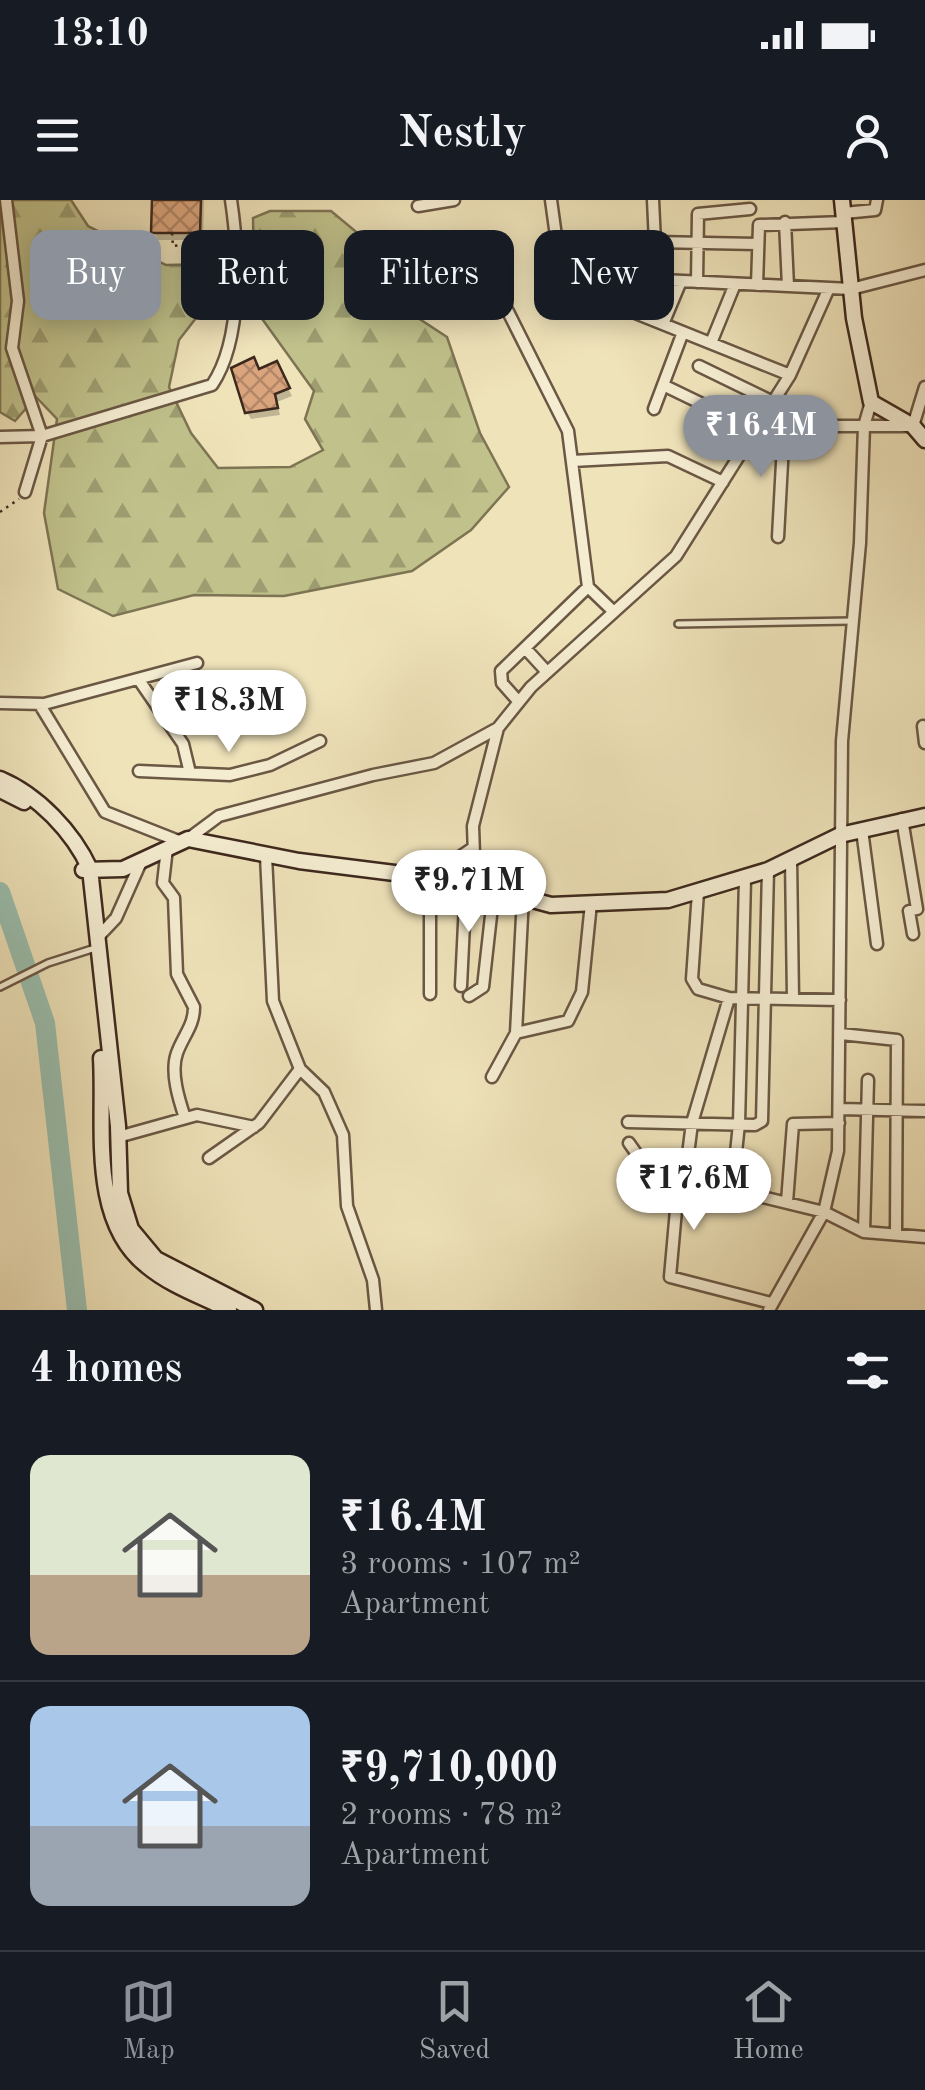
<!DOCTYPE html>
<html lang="en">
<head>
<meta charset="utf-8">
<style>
	body { margin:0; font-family:"Old Standard TT",serif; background:#20242c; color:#f1f3f6; height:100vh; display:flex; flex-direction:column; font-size:38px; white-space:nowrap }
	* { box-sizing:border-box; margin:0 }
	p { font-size:32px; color:#9ea1a6 }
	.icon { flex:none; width:55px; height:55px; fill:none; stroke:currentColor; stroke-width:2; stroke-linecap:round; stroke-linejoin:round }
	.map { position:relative; height:1110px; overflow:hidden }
	.side { display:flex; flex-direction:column; background:#171b24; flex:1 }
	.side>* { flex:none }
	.banner { position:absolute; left:30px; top:30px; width:865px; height:90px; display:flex; gap:20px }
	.price { position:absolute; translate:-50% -85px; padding:0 22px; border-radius:35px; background:#fff; color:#222; font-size:32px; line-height:65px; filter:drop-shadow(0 2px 5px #0008) }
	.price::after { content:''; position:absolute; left:50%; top:60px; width:30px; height:22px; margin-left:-15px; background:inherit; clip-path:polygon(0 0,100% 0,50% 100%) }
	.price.selected { background:#8c9099; color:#fff }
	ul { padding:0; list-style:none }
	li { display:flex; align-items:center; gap:30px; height:250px; padding:0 30px }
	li+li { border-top:2px solid #363941 }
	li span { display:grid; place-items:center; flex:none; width:280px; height:200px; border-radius:20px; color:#555 }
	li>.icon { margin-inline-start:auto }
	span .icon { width:120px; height:120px; fill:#fffc; stroke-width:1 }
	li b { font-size:42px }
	h2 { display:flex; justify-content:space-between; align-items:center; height:120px; padding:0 30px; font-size:42px }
	.pill { padding:0 35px; border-radius:20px; background:#171b24; box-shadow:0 5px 25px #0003; font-size:35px; line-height:90px }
	.pill.selected { background:#8c9099; color:#fff }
	.status { display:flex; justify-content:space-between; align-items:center; height:70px; padding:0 50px; background:#171b24; direction:ltr }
	.status svg { height:28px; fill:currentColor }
	header { display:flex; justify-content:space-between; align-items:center; height:130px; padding:0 30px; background:#171b24; font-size:45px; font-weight:700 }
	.dock { display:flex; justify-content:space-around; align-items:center; height:140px; border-top:2px solid #363941; background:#171b24; font-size:28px; color:#9ea1a6 }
	.dock a { display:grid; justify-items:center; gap:5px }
	.dock .selected { color:#8c9099 }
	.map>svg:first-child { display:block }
	.forest { fill:url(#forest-firs); stroke:#7e7454; stroke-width:2.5 }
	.shadow { fill:#0003 }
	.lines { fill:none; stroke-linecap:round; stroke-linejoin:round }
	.river { stroke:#9abeae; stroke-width:20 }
	.building { fill:url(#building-cross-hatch); stroke:#3d281d; stroke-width:2.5 }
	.lane-casing { stroke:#6a5744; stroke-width:10 }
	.street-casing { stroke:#6a5744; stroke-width:15 }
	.secondary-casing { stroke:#3d281d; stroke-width:19 }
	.path { stroke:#3d281d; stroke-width:2.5; stroke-dasharray:2.5 5; stroke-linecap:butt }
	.lane { stroke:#f5edd2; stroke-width:5 }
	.street { stroke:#f5edd2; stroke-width:10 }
	.secondary { stroke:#f5edd2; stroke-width:14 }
</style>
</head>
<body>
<div class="status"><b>13:10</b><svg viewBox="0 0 49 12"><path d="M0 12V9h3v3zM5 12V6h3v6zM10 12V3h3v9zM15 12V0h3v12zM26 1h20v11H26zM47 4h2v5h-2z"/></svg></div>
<header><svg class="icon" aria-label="menu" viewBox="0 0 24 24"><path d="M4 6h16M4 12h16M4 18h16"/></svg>Nestly<svg class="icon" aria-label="person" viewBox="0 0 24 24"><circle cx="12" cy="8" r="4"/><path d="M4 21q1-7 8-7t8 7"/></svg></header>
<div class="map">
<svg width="925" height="1110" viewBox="0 0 925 1110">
	<defs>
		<pattern id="forest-firs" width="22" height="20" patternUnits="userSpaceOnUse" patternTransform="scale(2.5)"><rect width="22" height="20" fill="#c0c18b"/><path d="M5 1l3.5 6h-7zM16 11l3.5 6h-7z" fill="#9d9d71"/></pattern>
		<pattern id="building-cross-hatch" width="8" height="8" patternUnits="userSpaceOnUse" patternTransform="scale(2.5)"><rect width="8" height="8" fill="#daa57d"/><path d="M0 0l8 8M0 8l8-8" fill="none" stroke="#b28666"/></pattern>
	</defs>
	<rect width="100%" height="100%" fill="#efe3ba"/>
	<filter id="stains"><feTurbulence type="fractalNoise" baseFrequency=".002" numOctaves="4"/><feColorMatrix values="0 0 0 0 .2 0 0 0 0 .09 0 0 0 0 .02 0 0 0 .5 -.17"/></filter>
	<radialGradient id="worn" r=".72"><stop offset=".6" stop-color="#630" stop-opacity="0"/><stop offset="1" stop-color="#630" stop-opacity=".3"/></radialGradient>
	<path class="forest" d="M0 0H71L88 26 166 65 213 64V96L179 140 169 187 191 233 218 268 290 267 323 250 305 219 314 191 255 109 253 18 270 11H331L366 40 409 112 447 137 480 233 509 287 471 330 412 371 284 396 194 395 113 416 58 389 44 313 57 219 36 197 15 221 0 212Z"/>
	<path class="shadow" d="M154 0H204L203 40H158L154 32Z
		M259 172H280L292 196 277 202 280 215 251 219 247 212Z"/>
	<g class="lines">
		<path class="river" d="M0 692 45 823 77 1110"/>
	</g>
	<path class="building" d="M152 0H201L200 33H151Z
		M254 157 259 169 277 161 290 188 275 194 278 208 245 213 231 168Z"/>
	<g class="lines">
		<defs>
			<path id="lane" d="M678 424 852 421
				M0 787 48 763 92 749"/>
			<path id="street" d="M551 0 560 65
				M653 0 655 42 757 44
				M418 6 454 0
				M844 13 875 10 877 0
				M785 22 788 86
				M481 58 568 231 588 387 614 412
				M619 78 851 89 925 70
				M697 82 698 14 750 9
				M757 85 759 25 844 22
				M623 108 790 175
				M663 124 681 81
				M711 143 735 84
				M699 166 773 202
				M663 185 756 230
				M654 209 683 132
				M758 226H913L925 187
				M0 237 42 236 12 148 18 101 6 0
				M572 261 668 256 723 282
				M25 292 42 236 212 185C243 139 239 53 231 0
				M778 337 784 226
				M525 448 547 472
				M139 480 183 544 190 573
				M519 502 502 483 501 471 588 387
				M0 503 44 504 197 463
				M40 505 105 612 181 642
				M923 526 925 543
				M139 571 230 575 270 565 320 541
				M902 619 917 709 909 711 913 734
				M862 630 877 744
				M188 639 219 616 373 575 434 563 498 528
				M167 648 163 683 174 698 177 774 194 807C194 826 183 836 177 853 170 872 179 900 185 918
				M266 656 273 801 300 869 324 892 343 935 347 1006 373 1080 376 1110
				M791 659 793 799
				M475 684 473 626 498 528 531 487 676 356 790 175 829 88
				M698 692 692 779 698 789 729 798 840 800
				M98 737 116 718 141 662
				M461 786 466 682
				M430 794V677L473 648
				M469 796 483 787 494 689
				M729 798 692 923 686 970 697 981 824 1012 864 1032 925 1037
				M516 833 523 697
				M841 834 897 840 896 1032
				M492 877 516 833 568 821 582 792 591 703
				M840 909 925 911
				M628 922 755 925 762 921 768 670
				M118 937 197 915 254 927
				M629 943 676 1010 670 1077 771 1103
				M209 958 259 923 300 869
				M732 991 739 924 745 679
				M787 1002 793 924 839 923
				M864 1032 868 880
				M769 1110 824 1012 838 951 842 541 860 343 864 226 871 202"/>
			<path id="secondary" d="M842 0 854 118 871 202 913 226 925 240
				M0 579C38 595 73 632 90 669L118 926 120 993 131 1029 156 1059 255 1110
				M0 590 24 602
				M83 670 123 669 188 639 299 661 466 682 551 705 668 700 768 670 840 635 925 616
				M101 858C105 924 88 1020 147 1066 171 1086 201 1096 229 1110"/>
		</defs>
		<use href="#lane" class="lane-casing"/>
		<use href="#street" class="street-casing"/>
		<use href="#secondary" class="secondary-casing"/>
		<path class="path" d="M172 33 173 46 225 40
			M0 312 19 299"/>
		<use href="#lane" class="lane"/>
		<use href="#street" class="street"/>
		<use href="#secondary" class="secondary"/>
	</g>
	<rect width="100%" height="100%" filter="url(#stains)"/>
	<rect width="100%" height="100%" fill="url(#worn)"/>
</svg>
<b class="price selected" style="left:761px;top:280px">₹16.4M</b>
<b class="price" style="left:229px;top:555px">₹18.3M</b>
<b class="price" style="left:469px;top:735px">₹9.71M</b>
<b class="price" style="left:694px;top:1033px">₹17.6M</b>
<div class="banner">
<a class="pill selected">Buy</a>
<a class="pill">Rent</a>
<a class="pill">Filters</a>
<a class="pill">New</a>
</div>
</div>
<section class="side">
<h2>4 homes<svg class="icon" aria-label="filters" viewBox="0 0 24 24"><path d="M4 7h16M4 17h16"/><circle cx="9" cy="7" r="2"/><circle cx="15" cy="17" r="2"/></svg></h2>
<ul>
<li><span style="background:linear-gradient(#dfe7d0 60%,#b9a48a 0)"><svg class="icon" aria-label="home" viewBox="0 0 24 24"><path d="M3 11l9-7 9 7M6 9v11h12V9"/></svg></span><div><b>₹16.4M</b><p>3 rooms · 107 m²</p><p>Apartment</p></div></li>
<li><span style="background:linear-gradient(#a9c7e8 60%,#9aa5b1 0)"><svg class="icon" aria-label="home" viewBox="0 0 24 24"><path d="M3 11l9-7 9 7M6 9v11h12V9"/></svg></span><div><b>₹9,710,000</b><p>2 rooms · 78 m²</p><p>Apartment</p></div></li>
</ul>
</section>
<nav class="dock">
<a class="selected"><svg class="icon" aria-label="map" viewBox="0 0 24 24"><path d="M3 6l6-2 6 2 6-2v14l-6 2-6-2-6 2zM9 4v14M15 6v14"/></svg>Map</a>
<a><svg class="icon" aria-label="saved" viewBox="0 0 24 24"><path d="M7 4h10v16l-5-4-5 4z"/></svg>Saved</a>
<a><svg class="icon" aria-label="home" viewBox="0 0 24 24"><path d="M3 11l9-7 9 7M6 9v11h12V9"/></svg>Home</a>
</nav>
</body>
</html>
